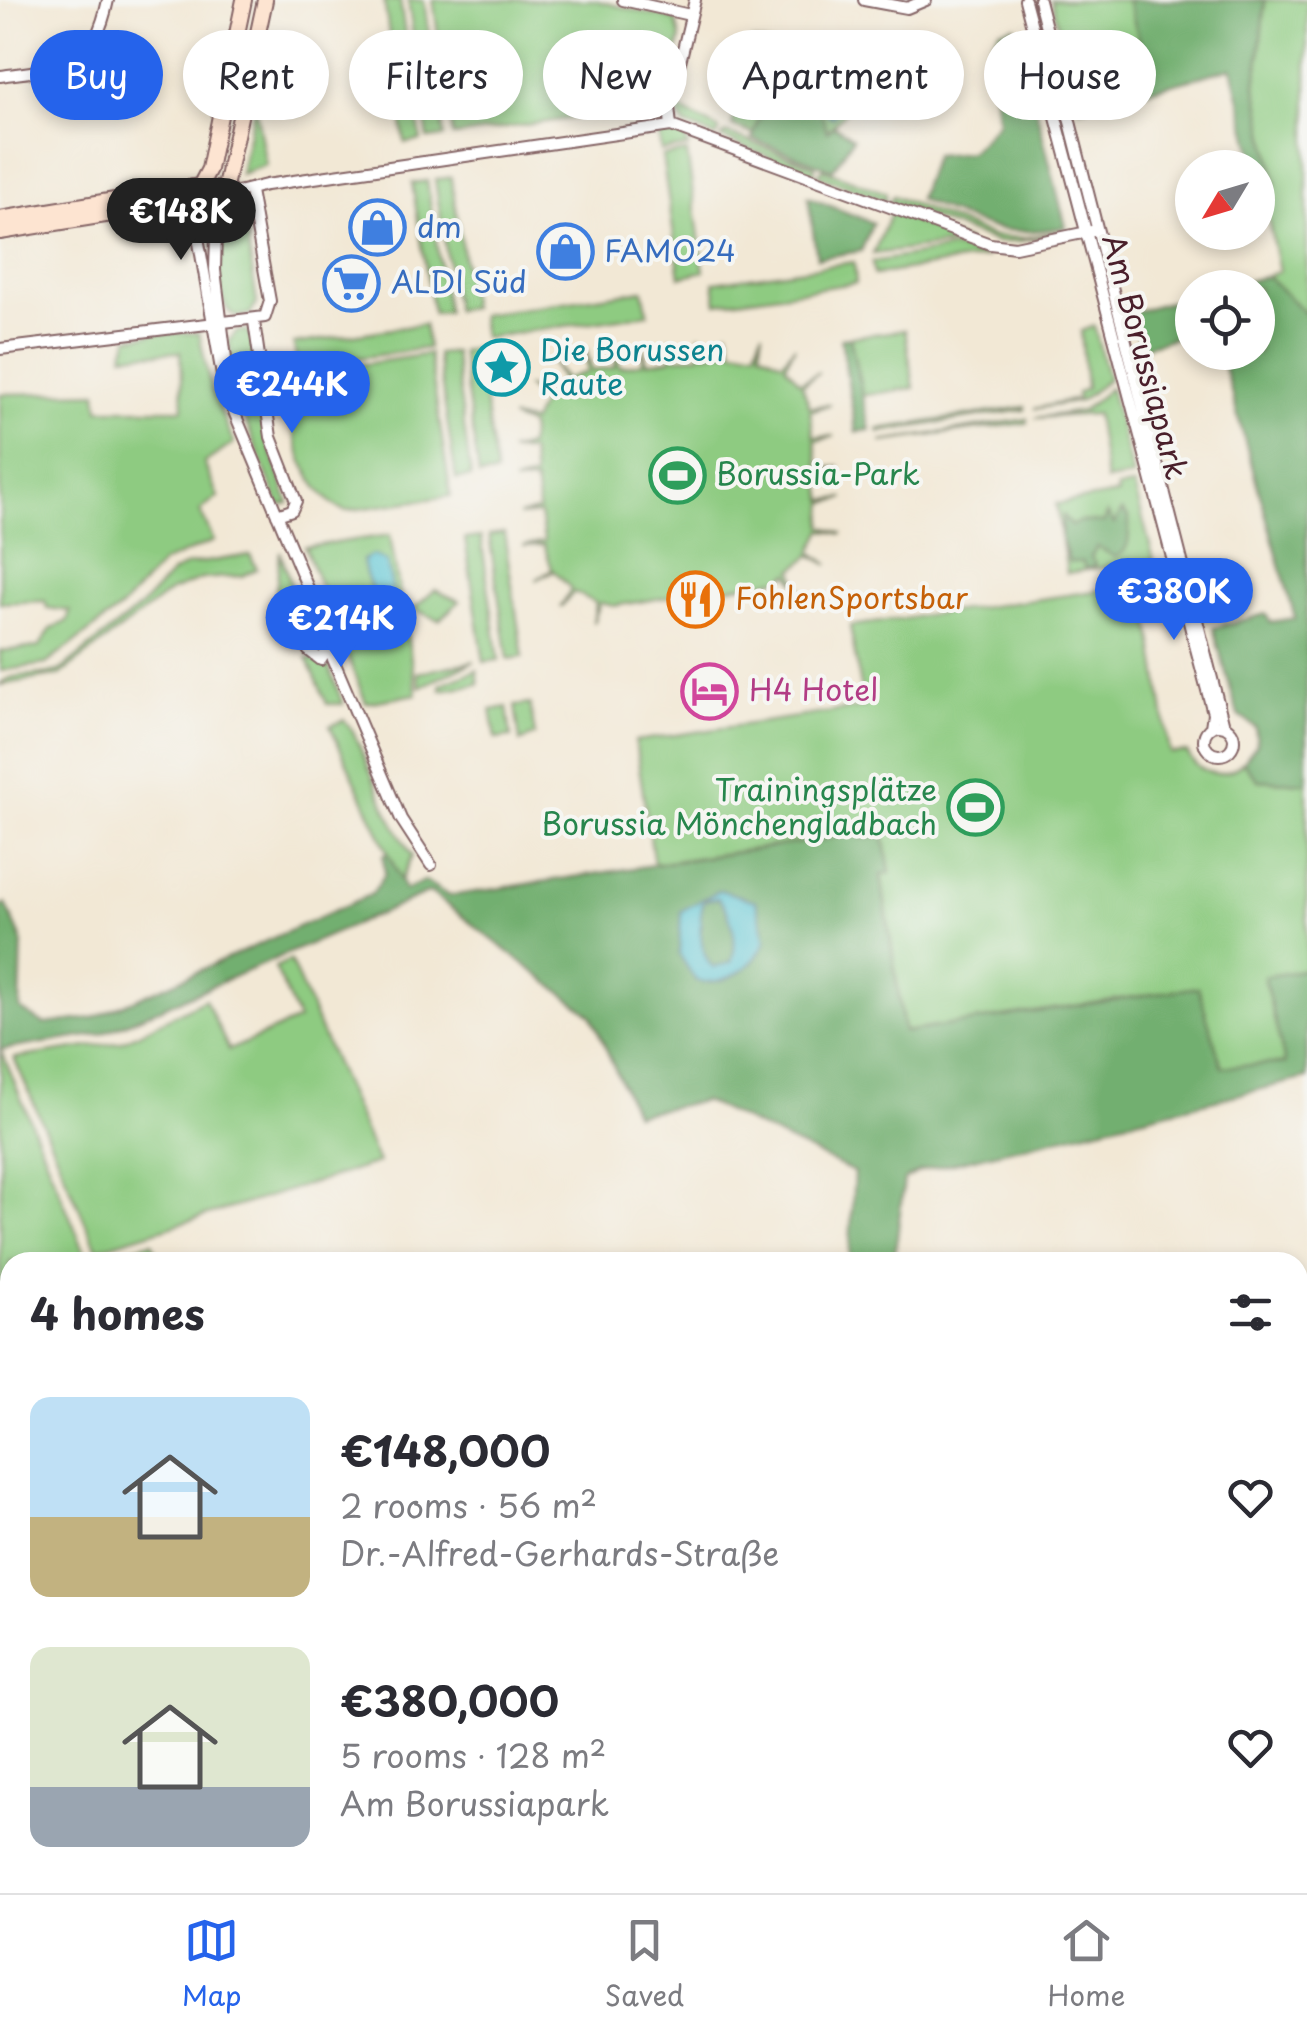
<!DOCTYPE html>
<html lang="en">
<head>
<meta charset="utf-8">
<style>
	body { margin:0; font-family:"Playpen Sans",sans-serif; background:#f2f2f3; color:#2b2b33; height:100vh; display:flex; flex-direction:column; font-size:38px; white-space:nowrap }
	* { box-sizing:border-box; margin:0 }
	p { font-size:32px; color:#7c7c81 }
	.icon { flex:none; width:55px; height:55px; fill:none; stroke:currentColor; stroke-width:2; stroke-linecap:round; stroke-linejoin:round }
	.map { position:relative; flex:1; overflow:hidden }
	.sheet { position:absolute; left:0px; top:1252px; width:1308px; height:642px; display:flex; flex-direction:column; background:#fff; border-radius:30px 30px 0 0; box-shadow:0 5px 15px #0003 }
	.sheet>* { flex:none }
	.guide { position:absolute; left:30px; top:30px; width:1248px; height:90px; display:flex; gap:20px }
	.needle { width:65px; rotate:232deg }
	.fabs { position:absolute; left:1175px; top:150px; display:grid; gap:20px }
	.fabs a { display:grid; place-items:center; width:100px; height:100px; border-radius:50%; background:#fff; box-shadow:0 5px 15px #0003; font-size:50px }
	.price { position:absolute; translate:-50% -85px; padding:0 22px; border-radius:35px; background:#2563eb; color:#fff; font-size:32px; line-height:65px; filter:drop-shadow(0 2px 5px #0008) }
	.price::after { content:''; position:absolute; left:50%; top:60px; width:30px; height:22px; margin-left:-15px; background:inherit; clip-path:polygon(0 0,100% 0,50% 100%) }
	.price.active { background:#222; color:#fff }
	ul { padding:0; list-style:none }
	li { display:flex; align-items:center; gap:30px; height:250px; padding:0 30px }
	li span { display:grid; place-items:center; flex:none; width:280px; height:200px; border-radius:20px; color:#555 }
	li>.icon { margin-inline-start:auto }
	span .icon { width:120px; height:120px; fill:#fffc; stroke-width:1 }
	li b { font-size:42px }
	h2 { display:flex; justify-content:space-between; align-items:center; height:120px; padding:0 30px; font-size:42px }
	.pill { padding:0 35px; border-radius:45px; background:#fff; box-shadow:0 5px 15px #0003; font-size:35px; line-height:90px }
	.pill.active { background:#2563eb; color:#fff }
	.dock { display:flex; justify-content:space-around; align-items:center; height:140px; border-top:2px solid #e1e1e2; background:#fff; font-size:28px; color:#7c7c81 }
	.dock a { display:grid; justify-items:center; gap:5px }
	.dock .active { color:#2563eb }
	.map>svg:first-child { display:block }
	.green { fill:#8ecb81; stroke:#6c7556; stroke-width:2.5 }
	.forest { fill:#72af6f; stroke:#5e674d; stroke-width:2.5 }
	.water { fill:#5ac5d3; stroke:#52727f; stroke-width:2.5; fill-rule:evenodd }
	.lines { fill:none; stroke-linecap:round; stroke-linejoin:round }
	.street-casing { stroke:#856566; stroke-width:14 }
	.secondary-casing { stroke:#856566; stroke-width:18 }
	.street { stroke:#fff; stroke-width:10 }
	.secondary { stroke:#fde4d1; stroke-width:14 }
	.labels { text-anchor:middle; stroke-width:8; stroke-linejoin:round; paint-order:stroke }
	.shop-label { font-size:30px; fill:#366cbe; stroke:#f6f6f2; text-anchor:start }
	.culture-label { font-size:30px; fill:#0d838f; stroke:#f6f6f2; text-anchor:start }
	.street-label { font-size:30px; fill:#4a1f2b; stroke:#f6f6f2 }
	.leisure-label { font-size:30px; fill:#27864d; stroke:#f6f6f2; text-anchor:start }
	.food-label { font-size:30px; fill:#c56008; stroke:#f6f6f2; text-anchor:start }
	.hotel-label { font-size:30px; fill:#b23c85; stroke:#f6f6f2; text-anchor:start }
</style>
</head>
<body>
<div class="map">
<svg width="1307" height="1893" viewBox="0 0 1307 1893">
	<rect width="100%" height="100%" fill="#f6f6f2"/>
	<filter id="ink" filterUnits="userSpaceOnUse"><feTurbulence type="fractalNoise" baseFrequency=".01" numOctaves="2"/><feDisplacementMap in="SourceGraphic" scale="20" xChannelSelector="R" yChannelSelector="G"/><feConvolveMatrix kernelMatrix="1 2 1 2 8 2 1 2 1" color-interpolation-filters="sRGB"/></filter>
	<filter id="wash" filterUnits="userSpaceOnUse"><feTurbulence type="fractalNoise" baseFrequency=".0048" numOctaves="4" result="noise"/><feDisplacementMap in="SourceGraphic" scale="40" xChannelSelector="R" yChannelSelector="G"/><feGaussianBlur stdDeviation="2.25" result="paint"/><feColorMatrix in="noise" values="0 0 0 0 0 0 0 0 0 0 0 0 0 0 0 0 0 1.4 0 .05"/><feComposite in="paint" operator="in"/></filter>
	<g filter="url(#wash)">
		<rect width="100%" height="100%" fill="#f2e8d5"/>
		<path class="green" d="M384 0H400L421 141 405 143Z
			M408 0H424L444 137 428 139Z
			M433 0H594L676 20 680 39 667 104 453 136Z
			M1051 0H1127L1144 51 1109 68 1089 106 1079 108Z
			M1265 0H1307V315L1267 276 1279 271 1261 186 1276 184 1256 86Z
			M752 41 864 63 865 92 827 131 760 118 754 134 732 126Z
			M255 104 266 165 240 174Z
			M676 107 720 130 716 137 684 125Z
			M658 130 684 135 688 147 661 151Z
			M726 133 815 166 814 174 721 138Z
			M687 152 704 271 680 277 662 156Z
			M823 169 886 193 885 201 818 175Z
			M451 177 471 307 455 310 435 180Z
			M427 181 447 312 433 314 412 183Z
			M893 196 991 236 1024 238 1068 231 1016 242H995L889 203Z
			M891 213 893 214 969 242 873 254Z
			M244 214 257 304 250 314 236 317C210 303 219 243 223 217Z
			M954 248 987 257 874 275 872 262Z
			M854 262 856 283 717 303 714 282Z
			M643 290 648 314 483 338 480 315Z
			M424 324 428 348 297 367 294 344Z
			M1094 326 1108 379 1080 401 1034 409 1077 399V393L1086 388 1081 331Z
			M728 329 733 350H756L763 331 760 351 782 362 795 346 785 365 800 382 819 372 802 385 810 407 831 404 810 411 814 437 835 436 815 441 819 468 840 467 819 472 824 500 845 498 825 503 823 526 843 534 823 530 812 552 829 565 811 555 793 570 801 591 789 573 780 579 614 606 600 603 593 623 596 603 574 592 560 608 571 589 554 571 536 580 552 569 544 545 523 546 544 541 540 514 518 516 539 510 535 482 513 483 534 478 530 451H509L529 446 530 426 511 418 532 422 542 401 526 386 545 398 562 382 552 362 565 379 587 372 586 349 592 371 615 367V346L620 367 643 363 642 342 647 363 671 359V337L676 358 700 355V333L705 354 728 350Z
			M244 330 251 335 267 440 289 503 279 505 237 400 229 341 236 332Z
			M905 330 914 388 859 396 850 337Z
			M159 333H199L211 389 234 443 204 463 218 497 200 511 214 541 162 563 121 608 46 664 0 671V651L39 647 51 629 67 621 70 611 47 608 45 601 0 603V394L97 392 99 409H183L181 352 123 355 129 337Z
			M477 348 496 474 479 476 461 351Z
			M454 352 471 477 456 479 437 354Z
			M429 354 451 496 345 511C305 496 277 410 298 374Z
			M1110 388 1133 477 1106 481 1096 414 1035 418 1082 411Z
			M1025 407V410L879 432 878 429Z
			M1027 419V423L881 442Z
			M1134 486 1154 560 1067 573 1056 504 1118 494 1117 488Z
			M504 533 523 657 508 659 489 535Z
			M390 535 417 694 366 703 305 547Z
			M481 537 499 660 484 662 465 539Z
			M280 551 299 610 297 638 276 592Z
			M250 555 257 569 242 576 202 579 171 591 60 675 0 685C11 670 42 679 61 670L138 609 172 573 187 565Z
			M1144 584 1170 753 1187 752C1198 775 1224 781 1243 762L1258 780 1307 783V970L1264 978 1286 1064 1222 1068 1197 988 904 1032 881 875 889 873 856 834 654 864 635 741 864 707 850 626Z
			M435 590 460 601 439 620 413 609Z
			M307 658 327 662 343 704H327Z
			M475 661 420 687 417 673Z
			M477 670 479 684 441 690V684Z
			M530 704 535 735 520 742 515 706Z
			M507 707 511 737 496 739 491 710Z
			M344 720 353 731 388 813 412 856 401 881 330 726Z
			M290 960 378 1163 97 1249 14 1058 121 1042 205 999 229 1050 298 1020 275 967Z
			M1 1050 88 1260 152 1242 161 1262H10V1484L0 1485Z
			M1298 1389 1307 1395V1511L1298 1505Z
			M281 1885H618L627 1893H272Z"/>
		<path class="forest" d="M1127 0H1265L1256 86 1276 185 1261 186 1232 68 1089 106 1109 68 1143 51Z
			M1015 26 1066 227C999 239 979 225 918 199L934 155 970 152 998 122 988 49 1000 30Z
			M799 89 816 96 827 131 834 125 853 138 833 170 752 139 759 118Z
			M808 197 873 223 861 251 817 258Z
			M1267 276 1307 315V783L1258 780 1243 762 1257 744 1255 727 1238 715 1213 628 1266 614 1270 622 1295 618 1220 353 1258 352V288L1225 287Z
			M1192 296V332L1141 348 1132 312Z
			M850 337 870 430 856 432 841 338Z
			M1122 511 1129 518C1129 533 1131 553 1115 557L1097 547 1091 557 1096 566 1085 569 1083 562H1069L1061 537 1063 516 1071 526 1080 521 1104 523 1107 513 1114 524Z
			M856 834 864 838 884 835 890 873 881 875 904 1032 1198 987 1222 1067 1285 1063 1264 977 1307 969V1078L920 1171 904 1180 895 1255 885 1262H849L854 1172 704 1101 635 1114 591 1015 430 892 101 1034 0 1050V907L6 904 22 940 20 1009 44 1024 93 1018 372 894 385 874 383 855 388 853 405 890 425 881 449 896Z"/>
		<path class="water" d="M806 62 841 68 858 86 832 117 826 113 819 92 777 80 773 74 778 67Z
			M373 555 387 562 401 633 395 637 388 636 363 566V560Z
			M720 890 756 901 766 940C755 968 726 986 696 981L679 954 681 911ZM718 898C732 913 739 942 731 962L713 968C699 953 698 920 704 900Z"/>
	</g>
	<g filter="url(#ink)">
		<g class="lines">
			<defs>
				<path id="street" d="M623 0 690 15
					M864 0 907 8 926 0
					M1025 0 1213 713 1211 727
					M1039 0 1224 726
					M0 76C64 67 93 71 108 0
					M671 126 669 107 695 0
					M254 322 271 437 296 501 292 510 277 515
					M0 349 265 317 270 301 250 191
					M224 387 198 237 200 186 229 188
					M230 402 320 617 319 634 308 650 321 660 330 646 320 617
					M232 407 215 270 217 197 266 185 671 126 990 244 1015 247 1097 230
					M330 652 401 819 431 865
					M1204 740a15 15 0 1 1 30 0a15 15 0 1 1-30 0Z
					M0 1604 10 1600
					M10 1666 1 1673 10 1681
					M794 1885 800 1893
					M1089 1885 1099 1893"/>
				<path id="secondary" d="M0 219 200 186 209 169 244 0
					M0 232 217 197 225 187 265 0
					M1298 1602 1307 1589
					M0 1841 10 1847
					M68 1885 76 1893
					M984 1893 994 1885"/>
			</defs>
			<use href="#street" class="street-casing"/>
			<use href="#secondary" class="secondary-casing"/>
			<use href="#street" class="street"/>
			<use href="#secondary" class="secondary"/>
		</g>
	</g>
	<defs>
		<symbol id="shop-ring" viewBox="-11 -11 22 22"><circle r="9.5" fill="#f6f6f2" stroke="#3f7fe0" stroke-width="1.5"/><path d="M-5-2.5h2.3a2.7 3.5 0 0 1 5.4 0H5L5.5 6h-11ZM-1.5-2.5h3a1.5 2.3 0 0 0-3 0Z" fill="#3f7fe0"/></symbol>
		<symbol id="supermarket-ring" viewBox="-11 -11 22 22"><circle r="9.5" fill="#f6f6f2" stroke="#3f7fe0" stroke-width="1.5"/><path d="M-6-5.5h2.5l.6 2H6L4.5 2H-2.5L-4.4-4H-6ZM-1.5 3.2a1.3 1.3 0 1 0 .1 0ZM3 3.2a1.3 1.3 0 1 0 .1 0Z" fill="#3f7fe0"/></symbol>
		<symbol id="sight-ring" viewBox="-11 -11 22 22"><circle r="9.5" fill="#f6f6f2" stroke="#0f9aa8" stroke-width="1.5"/><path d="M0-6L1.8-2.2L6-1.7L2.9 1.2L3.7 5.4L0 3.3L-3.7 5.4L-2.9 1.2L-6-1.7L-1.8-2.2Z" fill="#0f9aa8"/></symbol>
		<symbol id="stadium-ring" viewBox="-11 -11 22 22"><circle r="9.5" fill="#f6f6f2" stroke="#2e9e5b" stroke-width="1.5"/><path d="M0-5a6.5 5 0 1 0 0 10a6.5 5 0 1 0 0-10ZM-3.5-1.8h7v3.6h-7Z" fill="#2e9e5b"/></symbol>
		<symbol id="restaurant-ring" viewBox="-11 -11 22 22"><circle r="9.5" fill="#f6f6f2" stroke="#e8710a" stroke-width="1.5"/><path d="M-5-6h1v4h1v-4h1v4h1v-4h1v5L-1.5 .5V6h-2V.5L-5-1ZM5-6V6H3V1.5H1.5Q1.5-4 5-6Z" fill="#e8710a"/></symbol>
		<symbol id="hotel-ring" viewBox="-11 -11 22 22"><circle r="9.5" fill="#f6f6f2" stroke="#d1479c" stroke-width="1.5"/><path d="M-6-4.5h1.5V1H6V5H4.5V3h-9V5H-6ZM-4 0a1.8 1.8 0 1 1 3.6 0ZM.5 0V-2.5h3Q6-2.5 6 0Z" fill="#d1479c"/></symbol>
	</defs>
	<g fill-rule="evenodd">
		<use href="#shop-ring" x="346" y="196" width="63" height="63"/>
		<use href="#shop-ring" x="534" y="220" width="63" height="63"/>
		<use href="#supermarket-ring" x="320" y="252" width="63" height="63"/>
		<use href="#sight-ring" x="470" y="336" width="63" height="63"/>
		<use href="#stadium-ring" x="646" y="444" width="63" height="63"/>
		<use href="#restaurant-ring" x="664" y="568" width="63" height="63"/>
		<use href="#hotel-ring" x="678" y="660" width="63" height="63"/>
		<use href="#stadium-ring" x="944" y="776" width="63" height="63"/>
	</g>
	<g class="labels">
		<g class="shop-label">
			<text x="417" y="238">dm</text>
			<text x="604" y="262">FAMO24</text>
			<text x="391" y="293">ALDI Süd</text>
		</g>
		<g class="culture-label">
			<text x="540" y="361">Die Borussen<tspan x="540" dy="34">Raute</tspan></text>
		</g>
		<g class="street-label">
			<text transform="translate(1144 357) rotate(75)" y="10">Am Borussiapark</text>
		</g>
		<g class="leisure-label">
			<text x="716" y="485">Borussia-Park</text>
			<text x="937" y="801" text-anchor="end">Trainingsplätze<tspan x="937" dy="34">Borussia Mönchengladbach</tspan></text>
		</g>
		<g class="food-label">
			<text x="735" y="609">FohlenSportsbar</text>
		</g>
		<g class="hotel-label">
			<text x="749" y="701">H4 Hotel</text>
		</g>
	</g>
</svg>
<div class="fabs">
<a><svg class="needle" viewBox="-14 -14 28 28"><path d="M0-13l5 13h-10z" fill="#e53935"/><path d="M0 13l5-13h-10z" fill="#7c7c81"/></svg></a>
<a><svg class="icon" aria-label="locate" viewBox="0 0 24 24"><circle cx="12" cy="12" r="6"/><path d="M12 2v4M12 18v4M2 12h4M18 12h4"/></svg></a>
</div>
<b class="price active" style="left:181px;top:263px">€148K</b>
<b class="price" style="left:292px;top:436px">€244K</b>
<b class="price" style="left:1174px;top:643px">€380K</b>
<b class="price" style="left:341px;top:670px">€214K</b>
<div class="guide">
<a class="pill active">Buy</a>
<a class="pill">Rent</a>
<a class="pill">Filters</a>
<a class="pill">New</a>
<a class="pill">Apartment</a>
<a class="pill">House</a>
</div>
<section class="sheet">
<h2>4 homes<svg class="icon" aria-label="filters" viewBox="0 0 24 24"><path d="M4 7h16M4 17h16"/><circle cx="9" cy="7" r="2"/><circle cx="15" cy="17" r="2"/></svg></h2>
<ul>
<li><span style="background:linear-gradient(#bfe0f5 60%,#c2b280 0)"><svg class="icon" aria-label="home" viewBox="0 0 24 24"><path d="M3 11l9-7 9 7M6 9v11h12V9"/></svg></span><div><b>€148,000</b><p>2 rooms · 56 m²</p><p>Dr.-Alfred-Gerhards-Straße</p></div><svg class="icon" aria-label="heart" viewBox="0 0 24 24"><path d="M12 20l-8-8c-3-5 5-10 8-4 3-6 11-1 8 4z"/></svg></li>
<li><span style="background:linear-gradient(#dfe7d0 70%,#9aa5b1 0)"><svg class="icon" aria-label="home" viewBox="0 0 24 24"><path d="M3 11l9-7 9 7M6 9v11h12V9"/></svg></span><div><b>€380,000</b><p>5 rooms · 128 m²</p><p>Am Borussiapark</p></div><svg class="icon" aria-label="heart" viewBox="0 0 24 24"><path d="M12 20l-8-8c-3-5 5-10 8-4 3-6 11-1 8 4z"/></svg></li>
</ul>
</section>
</div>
<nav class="dock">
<a class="active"><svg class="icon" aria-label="map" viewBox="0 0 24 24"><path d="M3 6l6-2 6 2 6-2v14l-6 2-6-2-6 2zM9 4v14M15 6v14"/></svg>Map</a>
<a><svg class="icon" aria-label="saved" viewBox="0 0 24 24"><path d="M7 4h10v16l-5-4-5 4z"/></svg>Saved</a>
<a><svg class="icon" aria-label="home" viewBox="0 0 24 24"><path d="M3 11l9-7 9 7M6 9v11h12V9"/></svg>Home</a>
</nav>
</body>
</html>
